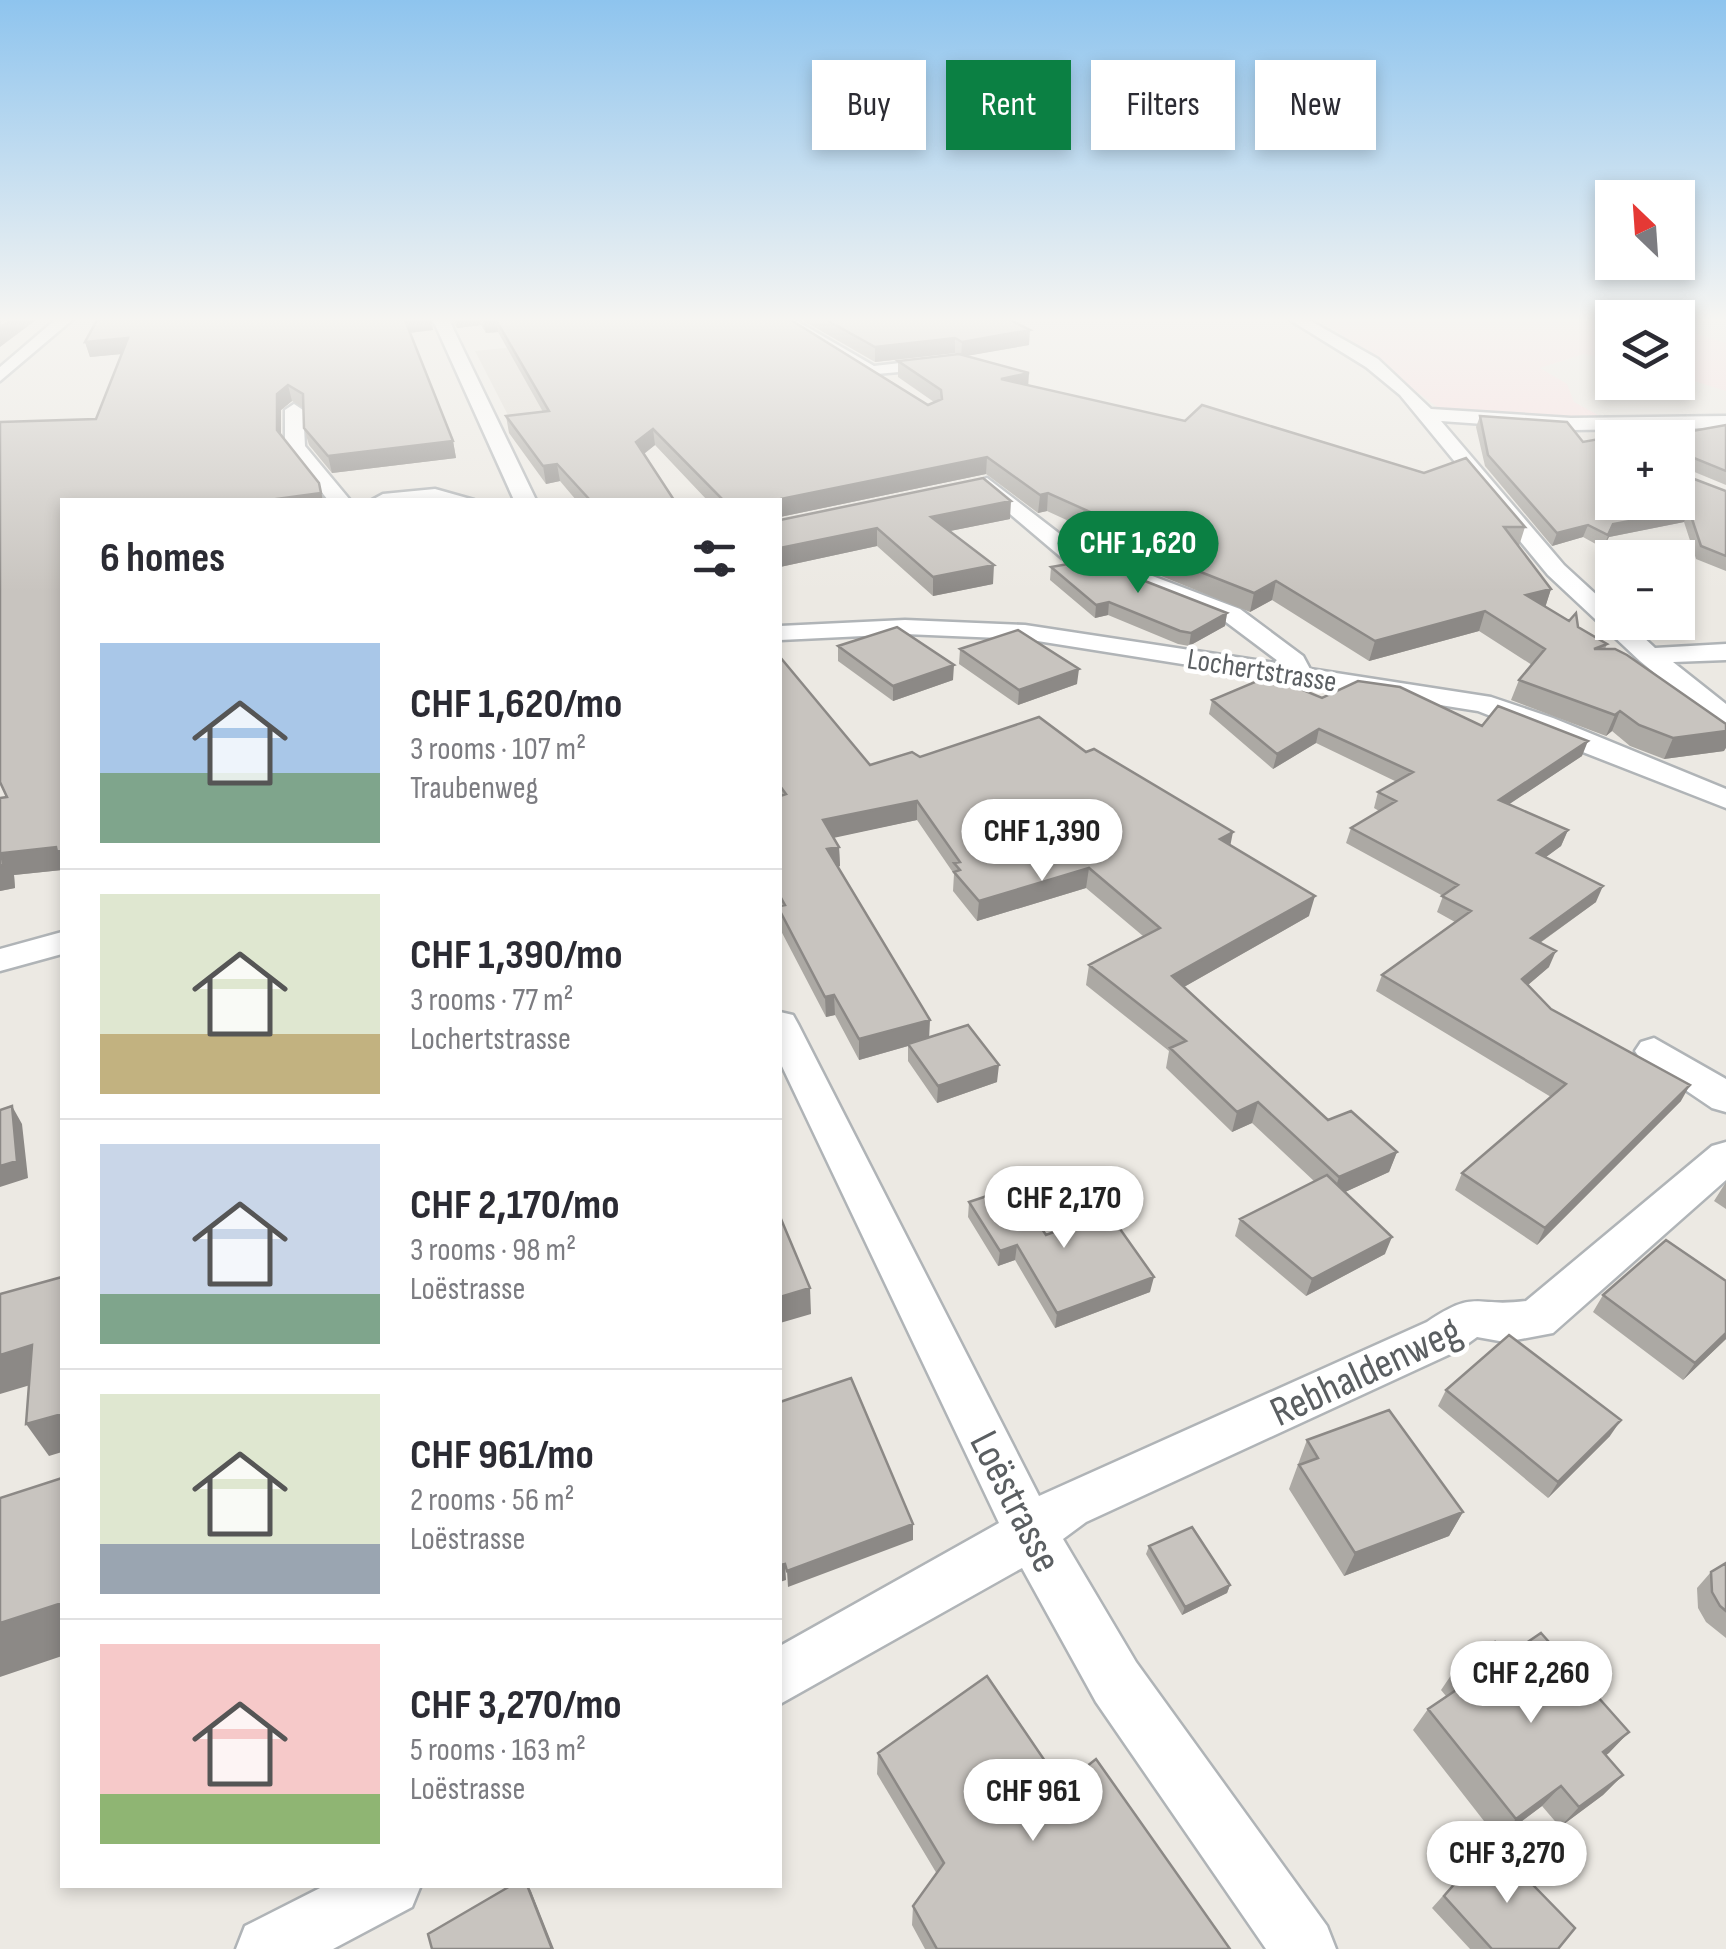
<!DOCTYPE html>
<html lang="en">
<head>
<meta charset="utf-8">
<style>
	body { margin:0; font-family:"Sofia Sans Condensed",sans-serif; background:#f7f7f7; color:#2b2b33; height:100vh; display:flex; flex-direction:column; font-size:38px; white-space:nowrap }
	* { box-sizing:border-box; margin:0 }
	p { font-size:32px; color:#7c7c81 }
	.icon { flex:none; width:55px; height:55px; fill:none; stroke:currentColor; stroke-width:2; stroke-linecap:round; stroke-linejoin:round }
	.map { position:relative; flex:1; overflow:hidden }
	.sheet { position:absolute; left:60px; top:498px; width:722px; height:1390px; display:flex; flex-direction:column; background:#fff; border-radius:0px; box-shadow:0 5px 15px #0003 }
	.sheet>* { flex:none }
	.top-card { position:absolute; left:812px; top:60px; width:762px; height:90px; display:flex; gap:20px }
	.needle { width:65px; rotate:335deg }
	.tools { position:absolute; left:1595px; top:180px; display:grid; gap:20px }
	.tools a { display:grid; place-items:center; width:100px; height:100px; border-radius:0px; background:#fff; box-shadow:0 5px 15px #0003; font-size:50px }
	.price { position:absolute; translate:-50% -85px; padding:0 22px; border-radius:35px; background:#fff; color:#222; font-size:32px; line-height:65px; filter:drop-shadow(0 2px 5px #0008) }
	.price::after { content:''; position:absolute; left:50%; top:60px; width:30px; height:22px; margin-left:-15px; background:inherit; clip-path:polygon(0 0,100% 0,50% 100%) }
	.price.on { background:#0b8043; color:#fff }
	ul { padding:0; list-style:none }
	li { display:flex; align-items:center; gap:30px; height:250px; padding:0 40px }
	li+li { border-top:2px solid #e1e1e2 }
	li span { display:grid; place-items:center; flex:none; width:280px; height:200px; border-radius:0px; color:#555 }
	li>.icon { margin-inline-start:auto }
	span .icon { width:120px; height:120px; fill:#fffc; stroke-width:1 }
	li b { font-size:42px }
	h2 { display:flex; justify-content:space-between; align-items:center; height:120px; padding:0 40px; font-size:42px }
	.chip { padding:0 35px; border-radius:0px; background:#fff; box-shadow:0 5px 15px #0003; font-size:35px; line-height:90px }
	.chip.on { background:#0b8043; color:#fff }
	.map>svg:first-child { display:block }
	.education { fill:#dcd8d1 }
	.medical { fill:#f9dfe0 }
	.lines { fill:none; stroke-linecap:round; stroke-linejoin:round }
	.minor-casing { stroke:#b0b4b7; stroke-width:5 }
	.minor { fill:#fff; fill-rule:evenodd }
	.wall { fill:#aca9a4 }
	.shaded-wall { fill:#8c8986 }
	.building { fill:#c8c4bf; stroke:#8c8986; stroke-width:2.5; fill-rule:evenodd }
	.labels { text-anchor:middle; stroke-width:9; stroke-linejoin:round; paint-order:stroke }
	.far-street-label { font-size:30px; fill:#5b5f62; stroke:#fff }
	.near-street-label { font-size:42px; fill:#5b5f62; stroke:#fff }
</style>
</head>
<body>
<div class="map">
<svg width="1726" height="1949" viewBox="0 0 1726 1949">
	<rect width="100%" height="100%" fill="#ece9e3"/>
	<path class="education" d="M563 342 598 405 511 421 475 351Z"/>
	<path class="medical" d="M1322 320H1612V359L1584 354 1540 368 1567 384 1574 402 1607 420 1455 412 1437 407Z
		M1678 328 1726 343V391L1678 376Z"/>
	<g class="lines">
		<defs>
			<path id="minor" d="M55 320H72L0 381V367Z
				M433 320H449L536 500H514Z
				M776 320H795L874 366 944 358 952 363 944 368 865 375Z
				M1290 320H1309L1378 359 1431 409 1571 418 1726 416V428L1571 430 1441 421 1564 565 1612 609V622H1627L1655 648 1726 644V660L1673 662 1726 704V726L1716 724 1640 661 1548 575 1400 395 1366 367Z
				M294 404 303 410 305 446 350 500H328L285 447V410Z
				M987 478 1078 548 1240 609 1303 656 1310 669 1491 697 1553 718 1726 789V808L1478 711 1025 639 905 634 780 640V626L905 620 1025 625 1282 664 1222 619 1062 558 983 491 970 494 960 488Z
				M435 489 474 500H372L383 494Z
				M62 932V954L0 971V949Z
				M780 1012 793 1015 798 1024 1039 1496 1427 1322C1478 1288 1473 1308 1526 1301L1712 1146 1726 1142V1180L1553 1333 1505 1342 1477 1337 1459 1350 1086 1522 1063 1539 1136 1662 1327 1926 1336 1949H1266L1096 1702 1022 1568 780 1704V1646L999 1523 780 1062Z
				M1654 1038 1726 1079V1112L1712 1108 1641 1060 1635 1051 1641 1042Z
				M326 1885H421L412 1907 333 1949H236L245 1926Z"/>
		</defs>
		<use href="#minor" class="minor-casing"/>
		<use href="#minor" class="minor"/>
	</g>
	<path class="wall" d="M97 320H431L433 330 410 333 453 441 456 458 332 473 309 445 304 428 303 408 292 401 281 410V436L319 483 323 500H62V870L14 875 15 888 0 891V798L7 797 0 782V422L96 419 121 354 90 357 85 342Z
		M451 320H791L928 405 934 402 898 377V361L957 354 955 353 875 362 802 320H1010L1029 345 965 356 1028 385 1525 527 1519 546 1551 589 1545 607 1607 644 1605 649 1724 751 1664 759 1630 746 1612 731 1606 736 1511 700 1519 680 1532 665 1479 631 1369 661 1272 600 1250 612 1134 565 1136 552 1047 511 1038 513 986 474 780 517V500H707L655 445 644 454 674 500H576L560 481 546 484 509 433 506 416 543 412 498 332 486 333 481 325 457 328Z
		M1480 416 1583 442 1687 432 1726 425V485L1680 466 1681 474 1726 491V571L1696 559 1684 522 1609 537 1603 548 1583 537 1552 546 1485 466 1476 427Z
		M1010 519 950 531 993 584 933 596 877 546 780 567V520Z
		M1051 567 1227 613 1225 626 1189 646 1178 644 1108 615 1095 618 1050 580Z
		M838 646 953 680 893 701 838 661Z
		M960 649 1077 684 1018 705 959 664Z
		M780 657 870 765 920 757 1086 752 1230 845 1309 916 1184 987 1328 1120 1397 1152 1389 1172 1345 1192 1385 1254 1306 1296 1235 1236 1240 1219 1315 1182 1252 1123 1232 1132 1166 1068 1169 1051 1086 985 1089 965 1143 936 1086 888 977 921 953 891 954 874 917 820 834 837 839 847 840 866 838 867 929 1037 997 1082 937 1103 908 1061V1046L859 1060 835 1015 826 1017 780 929Z
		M1322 698 1482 726 1582 756 1509 804 1568 830 1561 846 1546 857 1596 902 1540 943 1549 967 1528 985 1551 1009 1681 1101 1537 1245 1455 1190 1462 1173 1551 1097 1376 991 1382 975 1455 922 1437 912 1443 896 1346 843 1351 828 1379 811 1374 808 1378 792 1397 782 1316 743 1273 769 1209 714 1212 700Z
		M1726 1182V1209L1714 1201Z
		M969 1202 1046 1235 1150 1292 1055 1328 1015 1260 998 1266 968 1217Z
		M1726 1281V1339L1683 1380 1593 1312 1603 1295Z
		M1446 1390 1610 1436 1548 1498 1438 1406Z
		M1307 1440 1463 1512 1449 1536 1344 1576 1289 1489Z
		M1149 1546 1230 1585 1227 1593 1182 1615 1146 1554Z
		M1726 1563V1638L1706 1622 1698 1608 1697 1588 1711 1572Z
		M1507 1656 1629 1732 1606 1755 1623 1775 1603 1795 1560 1827 1542 1806 1498 1839 1413 1730 1428 1709 1446 1696 1441 1690 1456 1668Z
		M878 1753 1062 1786 1230 1949H925L912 1925 913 1906 937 1874 877 1774Z
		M1491 1842 1558 1949H1470L1432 1908Z"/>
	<path class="shaded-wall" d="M11 320H36L0 347V328Z
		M405 320H431L433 330 408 333Z
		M455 320H480L481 325 457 328Z
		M483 320H496L498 332 486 333Z
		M1030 330 1029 345 961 357 962 342Z
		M128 338 133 353 90 357 85 342Z
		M955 338V353L875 362V347Z
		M1029 373 1028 389 1001 379Z
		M288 385 292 401 281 410V447L277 430V394Z
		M653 429 655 445 637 459 636 442Z
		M453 441 456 458 332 473 328 456Z
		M987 457 986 474 780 517V500H776Z
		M557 464 560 481 546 484 543 466Z
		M319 483 323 500H269Z
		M1048 493 1047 511 1038 513 1040 495Z
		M1011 501 1010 519 930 535 931 517Z
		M1689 510 1684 522 1609 537 1603 548 1613 524Z
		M1588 525 1583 537 1552 546 1557 533Z
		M877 528V546L780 567V548Z
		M994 565 993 584 933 596V577Z
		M1276 581 1272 600 1250 612 1254 593Z
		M1551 589 1545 608 1526 595Z
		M1109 602 1108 615 1095 618 1096 605Z
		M1485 611 1479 631 1369 661 1375 641Z
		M1227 613 1225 626 1189 646 1191 633Z
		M954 665 953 680 893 701V686Z
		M1079 669 1077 684 1018 705 1019 690Z
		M1620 711 1612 731 1606 736 1615 715Z
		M1319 729 1316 743 1273 769 1277 754Z
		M1726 731V748L1724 751 1664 759 1673 738Z
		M1588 741 1582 756 1493 815 1499 800Z
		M917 801V820L824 840 823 820Z
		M1568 830 1561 846 1531 868 1537 853Z
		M1233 832 1229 852 1220 839Z
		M56 847 62 850V870L14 875 15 888 0 891V866L2 853Z
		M839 847 840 866 828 869 827 849Z
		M1089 868 1086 888 977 921 979 901Z
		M1603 886 1596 902 1524 954 1531 938Z
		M1315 896 1309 916 1168 996 1172 976Z
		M1556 951 1549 967 1515 996 1522 979Z
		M834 995 835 1015 826 1017 825 997Z
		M930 1020 929 1040 859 1060V1039Z
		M999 1065 997 1082 937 1103 938 1086Z
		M1690 1085 1681 1101 1537 1245 1545 1228Z
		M1258 1102 1252 1123 1232 1132 1237 1112Z
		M12 1106 22 1124 28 1178 0 1187V1166Z
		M1397 1152 1389 1172 1332 1198 1339 1177Z
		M1392 1237 1385 1254 1306 1296 1312 1279Z
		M1017 1245 1015 1260 998 1266 1000 1251Z
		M1154 1277 1150 1292 1055 1328 1057 1313Z
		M810 1288 811 1314 780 1323V1297Z
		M1726 1333V1339L1683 1380 1695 1363Z
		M32 1345 54 1378 0 1394V1355Z
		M62 1414V1452L49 1456 26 1424Z
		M1621 1420 1610 1436 1548 1498 1558 1482Z
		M1463 1512 1449 1536 1344 1576 1355 1553Z
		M913 1524V1540L788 1587 787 1571Z
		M785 1564 786 1580 780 1582V1565Z
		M1230 1585 1227 1593 1182 1615 1185 1607Z
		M62 1603V1656L0 1677V1623Z
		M1629 1732 1609 1753 1584 1772 1603 1752Z
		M1623 1775 1603 1795 1560 1827 1579 1807Z
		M1561 1786 1542 1806 1498 1839 1516 1819Z
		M528 1885 531 1891 554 1949H552Z"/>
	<path class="building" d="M0 320H11L0 328Z
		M97 320H405L453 441 328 456 304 428 303 394 288 385 277 394V430L319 483 321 493 269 500H62V850L57 852 56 847 2 853 3 865 0 866V798L7 797 0 782V422L96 419 128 338 85 342Z
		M496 320H791L928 405 942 399 941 390 898 361 959 354 1029 373 1001 379 1185 421 1202 405 1424 473 1466 458 1525 527H1504L1551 589 1526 595 1569 621 1576 613 1578 627 1607 644 1594 649H1615L1627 655 1726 724V731L1673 738 1639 725 1620 711 1615 715 1519 680 1545 649 1485 611 1375 641 1276 581 1254 593 1137 547 1159 543 1048 493 1040 495 987 457 776 500H723L653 429 636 442 674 500H590L557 464 543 466 506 416 549 411Z
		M827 320H1010L1030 330 962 342 955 338 875 347Z
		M1480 416 1567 422 1583 442 1671 426 1687 432 1726 425V471L1684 454 1679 457 1681 474 1726 491V556L1701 546 1689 510 1613 524 1608 535 1588 525 1557 533 1488 455ZM1612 438H1678V502H1612Z
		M983 478 1011 501 931 517 994 565 933 577 877 528 780 548V520Z
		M1091 560 1227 613 1191 633 1180 631 1109 602 1096 605 1051 567Z
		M897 627 954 665 893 686 838 646Z
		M1018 630 1079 669 1019 690 960 649Z
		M780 657 870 765 912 752 920 757 1039 717 1086 752 1094 749 1233 832 1220 839 1315 896 1172 976 1328 1120 1351 1111 1397 1152 1339 1177 1258 1102 1237 1112 1170 1048 1186 1041 1089 965 1160 928 1089 868 979 901 954 872 960 870 954 863 960 862 917 801 823 820 839 847 827 849 930 1020 859 1039 834 995 825 997 780 911V906L785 905 780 896V796L786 794 780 786Z
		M1269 676 1322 698 1358 681 1400 687 1482 726 1498 706 1588 741 1499 800 1568 830 1537 853 1603 886 1531 938 1556 951 1522 979 1551 1009 1690 1085 1545 1228 1462 1173 1566 1084 1382 975 1471 911 1442 896 1458 885 1351 828 1396 801 1378 792 1413 772 1319 729 1277 754 1212 700Z
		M968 1025 999 1065 938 1086 908 1044Z
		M12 1106 17 1161 0 1166V1110Z
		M1327 1175 1392 1237 1312 1279 1240 1219Z
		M1014 1187 1046 1235 1108 1212 1154 1277 1057 1313 1017 1245 1000 1251 969 1202Z
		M780 1219H781L810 1288 780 1297Z
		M1666 1240 1726 1281V1333L1695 1363 1603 1295Z
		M62 1277V1414L26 1424 32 1345 0 1355V1294Z
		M1509 1335 1621 1420 1558 1482 1446 1390Z
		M851 1378 913 1524 787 1571 785 1564 780 1565V1402Z
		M1389 1410 1463 1512 1355 1553 1299 1465 1318 1458 1307 1440Z
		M62 1478V1603L0 1623V1498Z
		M1192 1527 1230 1585 1185 1607 1149 1546Z
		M1726 1563V1611L1720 1606 1712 1592 1711 1572Z
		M1541 1633 1629 1732 1603 1752 1623 1775 1579 1807 1561 1786 1516 1819 1428 1709 1468 1682 1456 1668 1495 1642 1507 1656Z
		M987 1676 1062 1786 1096 1759 1230 1949H937L913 1906 944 1863 878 1753Z
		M1491 1842 1575 1928 1558 1949H1492L1444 1896Z
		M512 1885H527L552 1949H432L428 1934Z"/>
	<linearGradient id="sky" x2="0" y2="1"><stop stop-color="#8ec4ee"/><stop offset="0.54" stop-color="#f6f5f2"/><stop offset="1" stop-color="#f6f5f2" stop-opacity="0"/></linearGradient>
	<rect width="1726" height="592" fill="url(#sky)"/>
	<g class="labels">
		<g class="far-street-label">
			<text transform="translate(1262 670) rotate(9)" y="10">Lochertstrasse</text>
		</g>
		<g class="near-street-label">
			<text transform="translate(1365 1370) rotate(-25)" y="15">Rebhaldenweg</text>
			<text transform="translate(1017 1501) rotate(63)" y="15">Loëstrasse</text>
		</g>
	</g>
</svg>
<div class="tools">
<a><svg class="needle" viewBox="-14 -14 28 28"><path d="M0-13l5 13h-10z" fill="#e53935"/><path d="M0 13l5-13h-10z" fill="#7c7c81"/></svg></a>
<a><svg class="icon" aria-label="layers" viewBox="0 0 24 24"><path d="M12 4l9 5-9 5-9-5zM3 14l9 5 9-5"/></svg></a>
<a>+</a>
<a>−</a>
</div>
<b class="price on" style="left:1138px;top:596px">CHF 1,620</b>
<b class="price" style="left:1042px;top:884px">CHF 1,390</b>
<b class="price" style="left:1064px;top:1251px">CHF 2,170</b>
<b class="price" style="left:1531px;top:1726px">CHF 2,260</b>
<b class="price" style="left:1033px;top:1844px">CHF 961</b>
<b class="price" style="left:1507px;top:1906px">CHF 3,270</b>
<div class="top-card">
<a class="chip">Buy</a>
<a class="chip on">Rent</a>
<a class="chip">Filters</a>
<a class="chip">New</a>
</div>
<section class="sheet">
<h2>6 homes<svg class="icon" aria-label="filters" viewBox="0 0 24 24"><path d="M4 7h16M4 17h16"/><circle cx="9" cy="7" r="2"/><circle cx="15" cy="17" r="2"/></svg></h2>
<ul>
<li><span style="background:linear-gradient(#a9c7e8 65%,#7fa58c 0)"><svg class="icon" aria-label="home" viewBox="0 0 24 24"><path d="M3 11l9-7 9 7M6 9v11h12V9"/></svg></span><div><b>CHF 1,620/mo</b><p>3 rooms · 107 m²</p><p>Traubenweg</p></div></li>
<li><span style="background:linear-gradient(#dfe7d0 70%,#c2b280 0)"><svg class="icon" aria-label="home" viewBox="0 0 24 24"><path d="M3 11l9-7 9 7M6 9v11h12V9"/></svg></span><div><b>CHF 1,390/mo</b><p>3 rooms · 77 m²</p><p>Lochertstrasse</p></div></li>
<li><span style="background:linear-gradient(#c9d6e8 75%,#7fa58c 0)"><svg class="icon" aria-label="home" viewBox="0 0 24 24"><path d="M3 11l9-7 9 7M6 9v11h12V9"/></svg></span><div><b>CHF 2,170/mo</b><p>3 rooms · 98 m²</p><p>Loëstrasse</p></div></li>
<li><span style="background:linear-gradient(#dfe7d0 75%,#9aa5b1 0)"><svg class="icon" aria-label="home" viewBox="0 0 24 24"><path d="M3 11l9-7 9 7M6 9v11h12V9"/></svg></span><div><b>CHF 961/mo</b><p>2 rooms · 56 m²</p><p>Loëstrasse</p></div></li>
<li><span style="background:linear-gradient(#f6c9c9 75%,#8fb573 0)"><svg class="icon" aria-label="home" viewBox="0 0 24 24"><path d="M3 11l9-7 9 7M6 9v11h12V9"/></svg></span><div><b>CHF 3,270/mo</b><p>5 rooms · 163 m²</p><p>Loëstrasse</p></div></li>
</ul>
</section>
</div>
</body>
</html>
